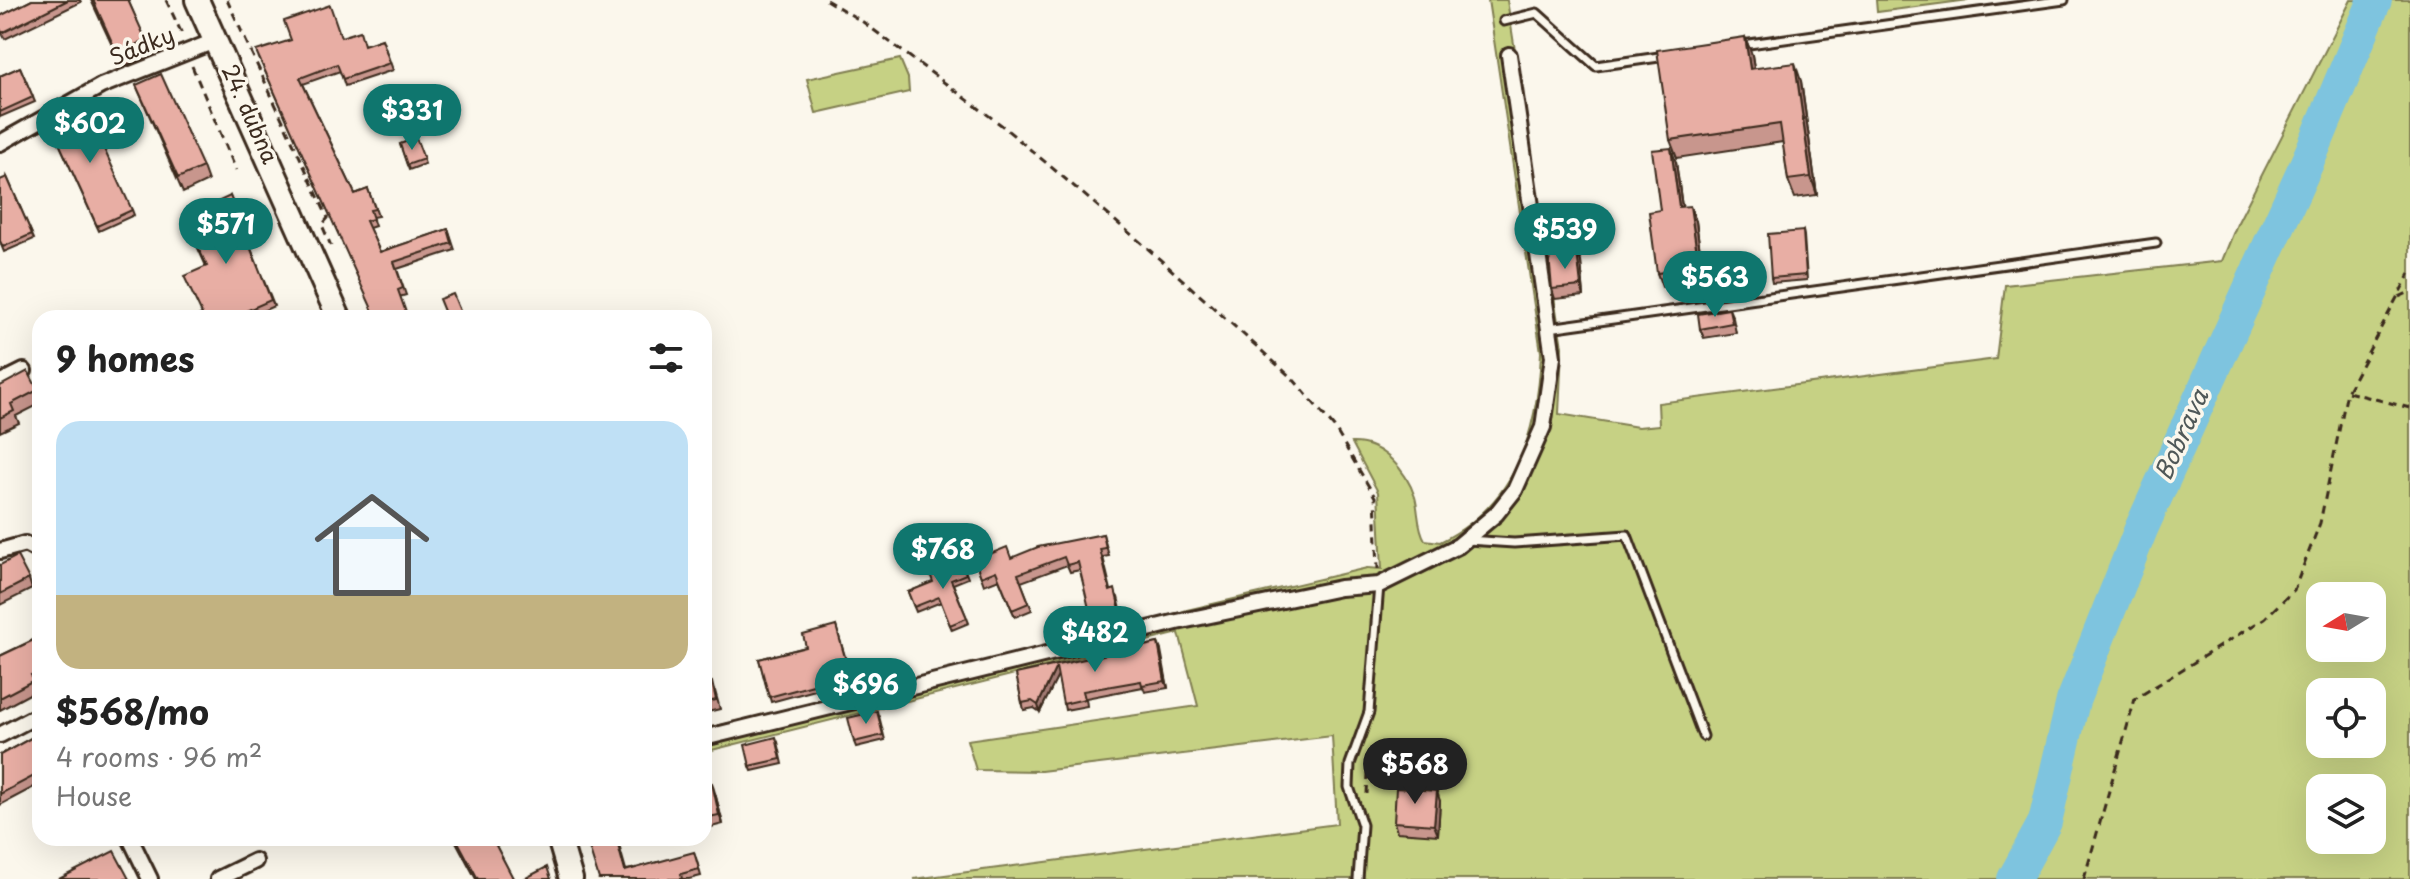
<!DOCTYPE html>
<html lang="en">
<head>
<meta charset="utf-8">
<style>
	body { margin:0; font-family:"Playpen Sans",sans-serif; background:#f6f6f6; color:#222; height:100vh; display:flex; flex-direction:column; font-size:30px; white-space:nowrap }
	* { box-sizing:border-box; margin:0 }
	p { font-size:26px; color:#767676 }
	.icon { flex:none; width:44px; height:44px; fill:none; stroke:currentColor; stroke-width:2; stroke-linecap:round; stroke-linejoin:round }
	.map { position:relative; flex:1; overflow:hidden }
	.side { position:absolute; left:32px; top:310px; width:680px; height:536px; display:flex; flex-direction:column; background:#fff; border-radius:24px; box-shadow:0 8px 32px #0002 }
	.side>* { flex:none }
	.needle { width:52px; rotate:259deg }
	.tools { position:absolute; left:2306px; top:582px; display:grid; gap:16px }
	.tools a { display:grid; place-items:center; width:80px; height:80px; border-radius:16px; background:#fff; box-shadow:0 8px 32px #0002; font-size:40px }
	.price { position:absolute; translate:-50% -68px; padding:0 18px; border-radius:28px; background:#0f766e; color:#fff; font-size:26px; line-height:52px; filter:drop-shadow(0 2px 4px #0008) }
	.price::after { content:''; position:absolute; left:50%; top:48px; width:24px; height:18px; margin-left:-12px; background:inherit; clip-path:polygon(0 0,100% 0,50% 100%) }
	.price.on { background:#222; color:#fff }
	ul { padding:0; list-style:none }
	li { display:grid; align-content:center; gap:16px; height:424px; padding:0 24px }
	li span { display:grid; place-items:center; height:248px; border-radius:24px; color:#555 }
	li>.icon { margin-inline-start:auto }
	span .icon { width:144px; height:144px; fill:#fffc; stroke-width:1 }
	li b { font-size:34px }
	h2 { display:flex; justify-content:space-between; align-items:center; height:96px; padding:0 24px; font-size:34px }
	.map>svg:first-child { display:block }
	.green { fill:#c6d184; stroke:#807e51; stroke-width:2; fill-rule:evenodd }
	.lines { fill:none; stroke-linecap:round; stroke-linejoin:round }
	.river { stroke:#7ec4df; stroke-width:34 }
	.lane-casing { stroke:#3b2a1e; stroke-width:13 }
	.street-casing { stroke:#3b2a1e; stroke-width:20 }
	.secondary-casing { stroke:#3b2a1e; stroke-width:28 }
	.path { stroke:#3b2a1e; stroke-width:3; stroke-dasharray:8 6; stroke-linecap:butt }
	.lane { stroke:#fbf7ec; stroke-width:7 }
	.street { stroke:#fbf7ec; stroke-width:14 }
	.secondary { stroke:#fbf7ec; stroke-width:22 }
	.wall { fill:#c8968d; stroke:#3b2a1e; stroke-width:2 }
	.shaded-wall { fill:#a27a73; stroke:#3b2a1e; stroke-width:2 }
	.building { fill:#e8aea4; stroke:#3b2a1e; stroke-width:2 }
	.labels { text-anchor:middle; stroke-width:7; stroke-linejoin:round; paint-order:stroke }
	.street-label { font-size:22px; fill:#3b2a1e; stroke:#fbf7ec }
	.water-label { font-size:24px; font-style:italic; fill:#4f5858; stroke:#fbf7ec }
</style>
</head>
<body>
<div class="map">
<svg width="2410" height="879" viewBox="0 0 2410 879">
	<rect width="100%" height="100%" fill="#fbf7ec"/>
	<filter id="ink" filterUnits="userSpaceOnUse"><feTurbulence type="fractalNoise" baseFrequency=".0125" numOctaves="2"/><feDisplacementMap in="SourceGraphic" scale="16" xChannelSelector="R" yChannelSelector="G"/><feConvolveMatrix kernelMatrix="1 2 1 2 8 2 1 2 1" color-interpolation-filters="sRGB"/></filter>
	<g filter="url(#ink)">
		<path class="green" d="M1488 0H1507L1562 347 1559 414 1638 427 1659 425 1658 403 1996 359 2005 285 2222 261 2237 224 2351 0H2410V879H914L1337 824 1332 736 1041 771 976 770 967 740 1198 706 1179 633 704 752V729L1137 626 1187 610 1367 568 1382 569 1378 492 1352 443C1382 442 1406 470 1415 497 1419 511 1417 527 1425 540L1440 542C1517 504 1538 432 1541 352ZM2320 596H2372V648H2320ZM2320 692H2372V744H2320ZM2320 788H2372V840H2320Z
			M1876 0H1969L1877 12Z
			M900 59 908 78 909 92 816 113 807 79Z"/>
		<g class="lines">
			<path class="river" d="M2014 879 2045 822 2073 701 2141 529 2310 156 2375 0"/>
			<defs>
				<path id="lane" d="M1504 21 1537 13 1596 66 1666 56
					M1742 45 2064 0
					M1549 328 2156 243
					M1467 540 1514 543 1627 535 1703 736
					M1358 879 1362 825 1349 787 1350 764 1369 712 1379 585"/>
				<path id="street" d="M0 143 101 86 217 40
					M0 383 24 371
					M0 551 25 544 40 552
					M0 735 40 714
					M704 738 1177 622 1340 588 1379 585 1458 546 1496 514 1515 490 1543 427 1553 357 1509 55
					M130 838 150 879
					M218 879 255 861"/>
				<path id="secondary" d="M197 0 339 318
					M559 838 571 879"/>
			</defs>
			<use href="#lane" class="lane-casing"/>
			<use href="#street" class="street-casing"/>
			<use href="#secondary" class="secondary-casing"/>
			<path class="path" d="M166 0 183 36
				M227 0 328 218 322 225 331 246
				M826 0 863 22 1000 124 1145 246 1293 379 1334 427 1375 497 1378 569
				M192 66 236 170
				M2399 297 2410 292
				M2348 392 2410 408
				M1367 794 1369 753
				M2084 879 2135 699 2265 618 2294 590 2320 523 2347 392 2410 273"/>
			<use href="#lane" class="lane"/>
			<use href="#street" class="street"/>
			<use href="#secondary" class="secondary"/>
		</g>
		<path class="wall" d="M32 0H80L81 2 5 39 0 30V16Z
			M91 0H128L151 54 122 67Z
			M341 37 365 45 382 39 393 70 345 86 340 71 303 84 355 194 368 189 378 216 372 217 375 226 369 228 380 252 448 229 455 250 397 269 406 295 371 305 259 58Z
			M1745 37 1752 55 1754 68 1801 81 1817 195 1795 198 1788 180 1783 142 1677 158 1670 140Z
			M20 67 35 102 0 117V76Z
			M136 85 203 167 208 181 183 193Z
			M49 121 132 210 134 215 99 231Z
			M416 138 425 164 409 170 400 144Z
			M1676 162 1682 207 1696 221 1704 281 1662 287 1657 273 1660 210Z
			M7 177 34 239 4 252 0 242Z
			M230 196 274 306 247 318H194L202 315 206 266 193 237 207 231Z
			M1803 231 1804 236 1807 280 1772 283 1771 278Z
			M1577 252 1581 262 1584 296 1555 299 1552 289Z
			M1729 309 1733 318 1736 333 1704 338 1700 329Z
			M0 386 38 390 40 396V404L16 416 19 423 0 432Z
			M1103 534 1109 556 1103 557 1111 590 1118 597 1123 618 1094 625 1080 570 1070 572 1067 565 1021 582 1032 610 1015 617 999 579 984 585 975 560 1011 558Z
			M960 558 968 578 953 584 969 623 952 630 941 602 916 612 908 592 933 582Z
			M0 565 29 579 32 589 0 605Z
			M836 626 852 680 771 702 759 659 806 647Z
			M40 631V682L35 685 37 690 0 710V656L35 639 34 634Z
			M1158 643 1168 688 1145 692 1143 687 1086 698 1087 706 1065 710 1058 675 1040 712 1034 708 1024 710 1016 674Z
			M704 684 715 691 720 709 704 713Z
			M879 716 885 740 856 747 854 742Z
			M40 733V784L0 805V755Z
			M778 742 783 764 752 771 750 766Z
			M704 785 715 793 723 824 704 829Z
			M1440 801 1438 835 1397 832 1394 822Z
			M454 838H492L513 879H476Z
			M617 838 626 870 696 858 701 876 689 879H599Z"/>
		<path class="shaded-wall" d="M1745 37 1752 55 1757 86 1750 69Z
			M1795 63 1801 81 1817 195 1811 177Z
			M1671 148 1676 162 1684 222 1679 207Z
			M1690 206 1696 221 1704 281 1699 267Z
			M1577 252 1581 262 1584 296 1581 286Z
			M1158 643 1161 650 1168 688 1165 681Z
			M1056 667 1059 674 1040 712 1038 705Z
			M712 783 715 793 723 824 719 815Z
			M1437 791 1440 801 1438 835 1434 825Z"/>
		<path class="building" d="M32 0H68L2 33 0 28V16Z
			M93 0H128L146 40 117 53Z
			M330 5 341 37 360 31 364 45 382 39 390 63 343 79 337 64 300 78 355 194 368 189 375 209 370 210 373 219 366 221 380 252 448 229 452 243 394 262 403 288 398 290 408 318H376L256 51 291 40 284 21Z
			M1745 37 1750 69 1795 63 1811 177 1788 180 1780 124 1670 140 1657 50Z
			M20 67 33 97 0 112V76Z
			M161 74 203 167 178 178 136 85Z
			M83 103 132 210 97 226 49 121Z
			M416 138 424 159 407 165 400 144Z
			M1671 148 1679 207 1690 206 1699 267 1657 273 1649 212 1660 210 1652 150Z
			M7 177 32 234 3 247 0 241V180Z
			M230 196 271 300 230 318H194L202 314 184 276 207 266 193 237 207 230 198 211Z
			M1803 231 1806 275 1771 278 1768 234Z
			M1577 252 1581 286 1552 289 1549 255Z
			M453 294 463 318H439L446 316 439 299Z
			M1729 309 1732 323 1700 329 1698 314Z
			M28 371 38 390 11 404 14 411 0 418V386Z
			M1103 534 1106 548 1100 549 1110 591 1115 589 1120 610 1091 617 1078 562 1067 565 1064 557 1018 574 1029 603 1012 610 996 571 981 577 975 560 1007 547 1011 558 1038 547Z
			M17 556 29 579 0 594V565Z
			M960 558 966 574 951 580 967 618 950 625 939 597 914 607 908 592 933 582 929 571Z
			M836 626 850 675 769 697 759 659 806 647 803 635Z
			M40 631V671L31 675 34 680 0 698V656L36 639 34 634Z
			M1158 643 1165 681 1142 685 1141 681 1083 691 1085 699 1063 704 1056 667 1038 705 1032 701 1022 703 1016 674Z
			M712 682 716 700 704 703V684Z
			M877 711 883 735 854 742 848 718Z
			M40 733V773L0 794V755Z
			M776 737 781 759 750 766 745 745Z
			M712 783 719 815 704 818V785Z
			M1396 788 1437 791 1434 825 1394 822Z
			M456 838H492L513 878 510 879H478Z
			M586 838H616L625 871 694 852 699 869 681 874 682 879H599Z
			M114 851 129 879H59Z
			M547 867 551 879H524Z"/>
	</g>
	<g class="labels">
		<g class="street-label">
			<text transform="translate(142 46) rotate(-22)" y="8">Sádky</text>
			<text transform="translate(250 114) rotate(66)" y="8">24. dubna</text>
		</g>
		<g class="water-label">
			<text transform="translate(2182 435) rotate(-66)" y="8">Bobrava</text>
		</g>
	</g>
</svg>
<div class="tools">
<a><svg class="needle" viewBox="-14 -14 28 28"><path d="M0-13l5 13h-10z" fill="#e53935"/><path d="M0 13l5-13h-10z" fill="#767676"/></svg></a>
<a><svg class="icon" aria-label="locate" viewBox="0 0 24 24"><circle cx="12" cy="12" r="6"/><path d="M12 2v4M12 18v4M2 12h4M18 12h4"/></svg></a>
<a><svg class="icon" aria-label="layers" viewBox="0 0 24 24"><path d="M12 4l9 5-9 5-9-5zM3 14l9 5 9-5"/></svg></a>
</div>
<b class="price" style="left:412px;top:152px">$331</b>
<b class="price" style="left:90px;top:165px">$602</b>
<b class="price" style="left:226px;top:266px">$571</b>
<b class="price" style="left:1565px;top:271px">$539</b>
<b class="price" style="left:1715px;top:319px">$563</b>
<b class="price" style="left:943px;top:591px">$768</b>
<b class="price" style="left:1095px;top:674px">$482</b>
<b class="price" style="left:866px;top:726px">$696</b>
<b class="price on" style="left:1415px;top:806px">$568</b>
<section class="side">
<h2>9 homes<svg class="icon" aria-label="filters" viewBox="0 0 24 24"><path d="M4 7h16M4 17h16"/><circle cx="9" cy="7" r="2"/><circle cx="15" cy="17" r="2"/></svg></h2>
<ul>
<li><span style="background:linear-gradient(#bfe0f5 70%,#c2b280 0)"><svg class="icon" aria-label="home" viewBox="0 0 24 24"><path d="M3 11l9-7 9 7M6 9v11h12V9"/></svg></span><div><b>$568/mo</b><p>4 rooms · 96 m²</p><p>House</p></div></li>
</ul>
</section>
</div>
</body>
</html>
